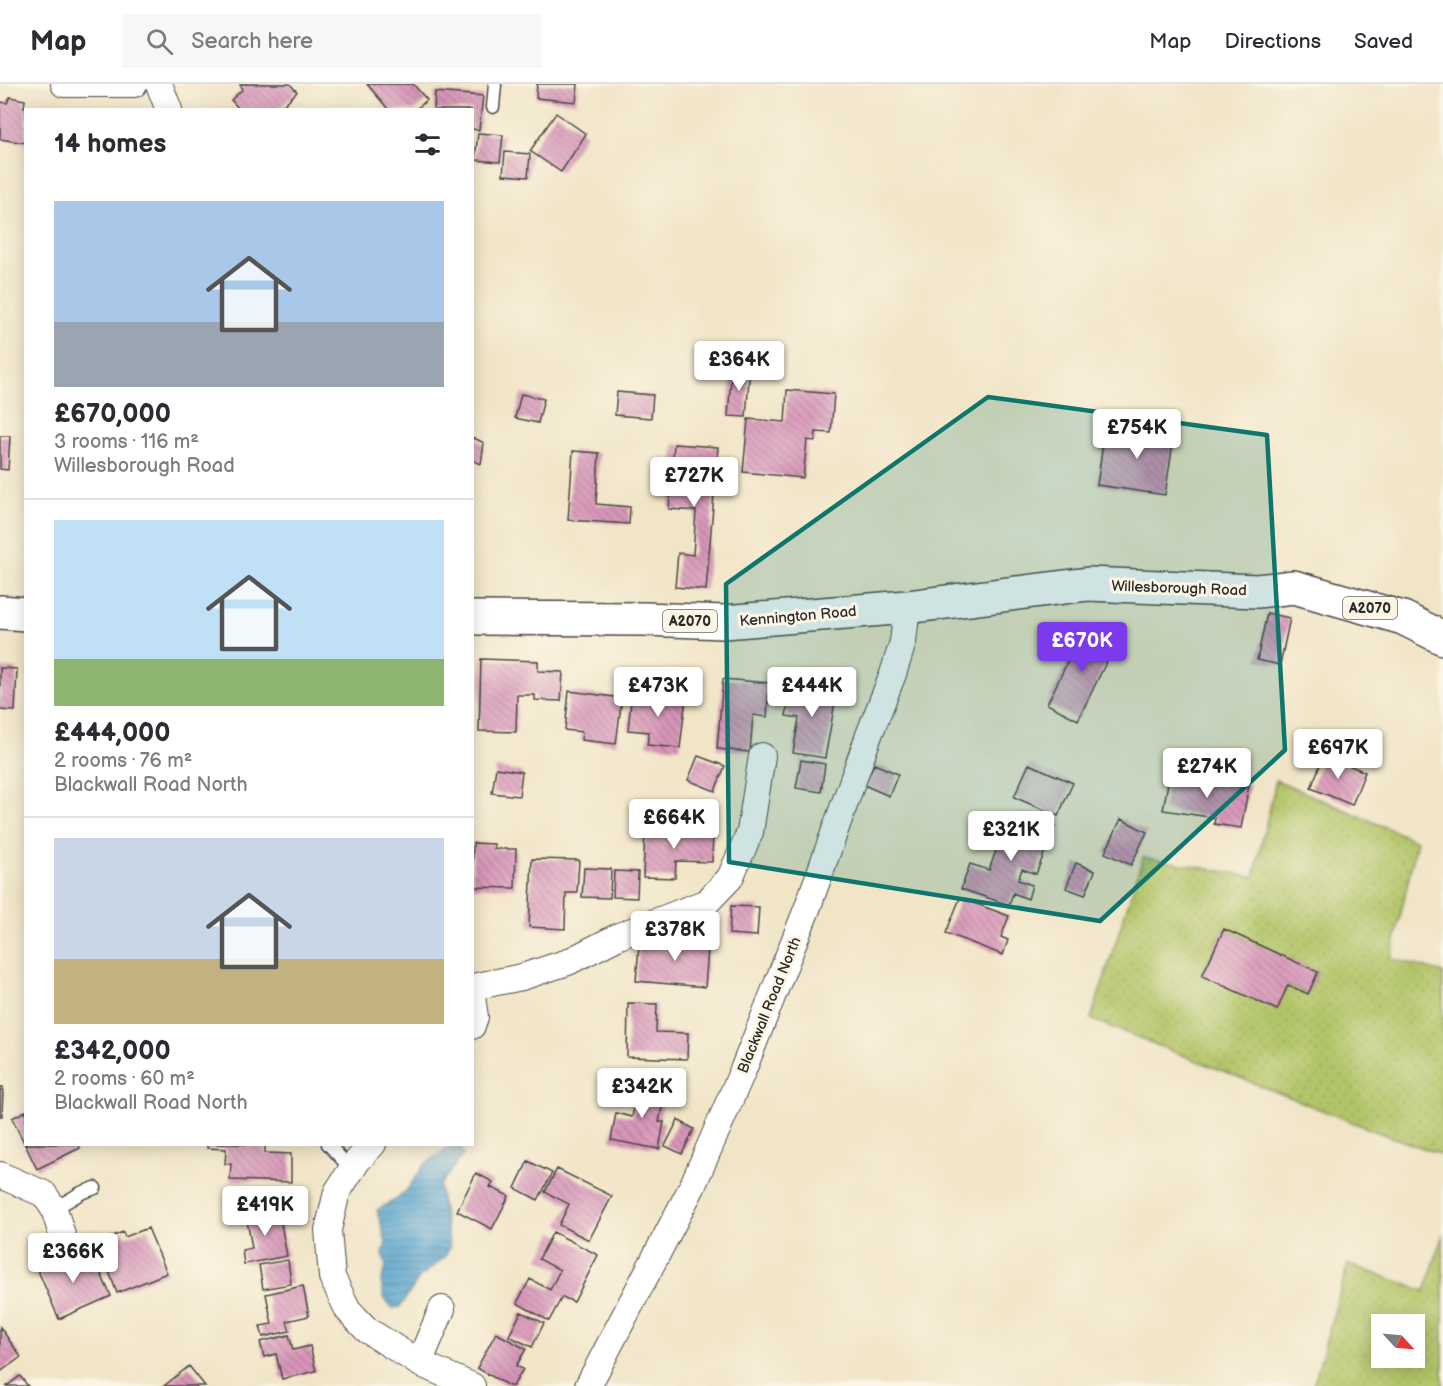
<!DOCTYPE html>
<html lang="en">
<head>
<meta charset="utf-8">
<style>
	body { margin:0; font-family:"Balsamiq Sans",sans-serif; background:#f7f7f7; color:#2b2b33; height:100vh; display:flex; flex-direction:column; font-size:22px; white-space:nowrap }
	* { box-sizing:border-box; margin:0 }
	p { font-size:20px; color:#7c7c81 }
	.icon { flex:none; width:33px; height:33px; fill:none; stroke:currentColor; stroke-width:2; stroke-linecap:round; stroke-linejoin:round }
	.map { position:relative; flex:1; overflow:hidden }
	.drawer { position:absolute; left:24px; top:24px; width:450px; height:1038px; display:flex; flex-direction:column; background:#fff; border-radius:0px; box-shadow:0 3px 15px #0003 }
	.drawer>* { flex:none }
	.needle { width:39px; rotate:116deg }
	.tools { position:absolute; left:1371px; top:1230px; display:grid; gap:12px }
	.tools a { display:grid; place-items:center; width:54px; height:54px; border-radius:0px; background:#fff; box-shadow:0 3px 15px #0003; font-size:30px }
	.price { position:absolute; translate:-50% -51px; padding:0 14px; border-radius:6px; background:#fff; color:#222; font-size:20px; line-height:39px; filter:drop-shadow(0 2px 3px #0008) }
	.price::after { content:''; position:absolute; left:50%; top:36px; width:18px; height:14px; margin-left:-9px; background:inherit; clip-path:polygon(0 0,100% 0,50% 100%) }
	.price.on { background:#7c3aed; color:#fff }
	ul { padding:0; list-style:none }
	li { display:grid; align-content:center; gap:12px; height:318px; padding:0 30px }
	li+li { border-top:2px solid #e1e1e2 }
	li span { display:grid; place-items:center; height:186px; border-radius:0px; color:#555 }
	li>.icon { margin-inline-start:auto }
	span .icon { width:108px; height:108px; fill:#fffc; stroke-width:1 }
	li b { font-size:26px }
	h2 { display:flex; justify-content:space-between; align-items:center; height:72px; padding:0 30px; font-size:26px }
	header { display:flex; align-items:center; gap:36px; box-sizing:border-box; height:84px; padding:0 30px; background:#fff; border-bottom:2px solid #e1e1e2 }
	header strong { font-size:28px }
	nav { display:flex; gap:33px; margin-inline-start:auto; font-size:21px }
	.search { width:420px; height:54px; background:#f7f7f7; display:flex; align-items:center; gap:15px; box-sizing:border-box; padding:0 21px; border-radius:0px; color:#7c7c81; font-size:22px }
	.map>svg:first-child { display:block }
	.grass { fill:url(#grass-dots); stroke:#6e784a; stroke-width:1.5; fill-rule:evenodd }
	.water { fill:url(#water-rules); stroke:#40677d; stroke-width:1.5 }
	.building { fill:url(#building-back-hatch) }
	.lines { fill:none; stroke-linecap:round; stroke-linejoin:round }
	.service-casing { stroke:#494742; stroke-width:15 }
	.minor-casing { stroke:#494742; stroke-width:28 }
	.primary-casing { stroke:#494742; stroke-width:36 }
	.service { stroke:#fff; stroke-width:12 }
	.minor { stroke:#fff; stroke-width:26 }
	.primary { stroke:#fff; stroke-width:33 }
	.marked { fill:#0f766e; fill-opacity:0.2; stroke:#0f766e; stroke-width:4.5; stroke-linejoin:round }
	.labels { text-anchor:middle; stroke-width:6; stroke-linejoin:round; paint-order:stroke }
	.shield { fill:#fcf5e5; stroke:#6a6863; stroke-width:1.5 }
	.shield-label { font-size:14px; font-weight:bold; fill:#2b2b2b }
	.street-label { font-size:15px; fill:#2b2b2b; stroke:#fcf5e5 }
</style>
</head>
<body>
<header>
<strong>Map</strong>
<div class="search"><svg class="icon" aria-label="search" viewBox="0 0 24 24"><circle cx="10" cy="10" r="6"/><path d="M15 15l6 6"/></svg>Search here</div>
<nav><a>Map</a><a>Directions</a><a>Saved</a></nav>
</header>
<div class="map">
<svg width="1443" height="1302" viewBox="0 0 1443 1302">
	<defs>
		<pattern id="grass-dots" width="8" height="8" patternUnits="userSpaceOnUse" patternTransform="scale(1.5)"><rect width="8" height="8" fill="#b2c568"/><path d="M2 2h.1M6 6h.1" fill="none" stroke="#99a95a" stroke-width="1.8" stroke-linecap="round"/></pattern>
		<pattern id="water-rules" width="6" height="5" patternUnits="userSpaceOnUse" patternTransform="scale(1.5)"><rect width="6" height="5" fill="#55a3cf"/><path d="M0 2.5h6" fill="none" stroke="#4785a8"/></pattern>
		<pattern id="building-back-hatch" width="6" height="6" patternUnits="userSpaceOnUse" patternTransform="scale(1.5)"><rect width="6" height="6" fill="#d895b9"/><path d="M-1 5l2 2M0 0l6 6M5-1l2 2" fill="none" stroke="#af7a97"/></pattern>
	</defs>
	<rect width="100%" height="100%" fill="#fcf5e5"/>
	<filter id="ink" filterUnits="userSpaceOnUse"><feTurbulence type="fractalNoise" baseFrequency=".0167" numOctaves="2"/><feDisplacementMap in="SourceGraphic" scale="12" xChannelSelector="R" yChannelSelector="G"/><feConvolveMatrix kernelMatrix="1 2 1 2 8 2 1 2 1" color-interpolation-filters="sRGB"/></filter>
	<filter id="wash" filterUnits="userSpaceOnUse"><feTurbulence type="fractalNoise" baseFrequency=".008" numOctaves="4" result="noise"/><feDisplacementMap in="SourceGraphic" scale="24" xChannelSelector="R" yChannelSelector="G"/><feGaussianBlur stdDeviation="1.35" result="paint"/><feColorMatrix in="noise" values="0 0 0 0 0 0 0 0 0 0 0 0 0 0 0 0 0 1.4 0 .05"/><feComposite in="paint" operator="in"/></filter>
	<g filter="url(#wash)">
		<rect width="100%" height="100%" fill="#f1e5c7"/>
		<path class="grass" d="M1276 696 1417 757 1391 874 1443 889V1071L1385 1051 1091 935 1143 773 1254 793ZM1224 845 1318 888 1308 910 1288 901 1277 925 1202 891Z
			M1443 1150V1302H1313L1348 1180 1425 1207ZM1382 1240H1414V1274H1382Z"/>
		<path class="water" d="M452 1062H460L463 1071 440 1101 441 1114 450 1163 444 1174 420 1193 400 1223 393 1224 384 1215 381 1198 386 1183 383 1169 386 1158 377 1126 397 1115 406 1107 425 1080Z"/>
		<g id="blocks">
			<path class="building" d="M241 0H290L297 8 278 26H240L231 16 243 5 240 1Z
				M367 0H413L427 16 415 26H389Z
				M537 0H578L576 18 536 14Z
				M435 8 483 12 479 46 472 45V26H434Z
				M10 13 25 16 24 23 31 24 26 26V59L0 55V18L7 19Z
				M556 29 586 50 561 88 530 67Z
				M478 49 503 51 500 78 475 76Z
				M505 68 530 70 528 93 503 91Z
				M732 282 750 283 746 333 728 332Z
				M787 306 834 310 831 349 816 348 815 357 807 356 803 394 743 388 748 335 785 338Z
				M617 308 653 311 651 334 615 331Z
				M521 310 544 315 538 339 515 334Z
				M1148 342 1175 346 1165 411 1097 401 1105 346 1136 350 1137 347 1148 348Z
				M0 352H10L8 386 0 385Z
				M472 353 484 359 481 380 472 376Z
				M674 360 718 363 706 506 675 503 678 469 693 471 696 427 669 425Z
				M573 367 599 369 596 420 630 423 629 440 568 436Z
				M1267 529 1290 534 1280 581 1257 576Z
				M1085 542 1116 558 1078 636 1047 620Z
				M481 575 538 577V587L563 588 561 617 535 616V611H517L516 648 479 647Z
				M0 584 17 585 15 627 0 626Z
				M723 595 769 599 767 633 753 631 750 668 717 665Z
				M792 598 837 607 825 674 793 669 799 634 786 632Z
				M569 607 622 614 616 660 581 656 582 648 565 646Z
				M632 607 686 613 680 664 647 661 649 648 628 646Z
				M1324 671 1365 688 1352 721 1311 704Z
				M698 672 725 682 715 707 688 696Z
				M801 676 825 680 821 708 796 704Z
				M874 680 898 690 889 712 864 701Z
				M1029 680 1073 699 1058 732 1014 713Z
				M496 684 522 688 519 712 492 709Z
				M1170 688 1249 701 1241 744 1214 740 1215 734 1163 726Z
				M1024 730 1055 742 1036 790 1022 785 1018 796 1032 801 1028 815 1013 809 1009 821 961 805 970 780 989 786 1006 739 1019 743Z
				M1121 735 1147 748 1131 781 1105 769Z
				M645 744 713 747 712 778 676 777 675 794 643 793Z
				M473 759 494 760V765H516L515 804 472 803Z
				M532 775 579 776 577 809H566L565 845 529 843Z
				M1076 779 1095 787 1085 811 1066 804Z
				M584 784 611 785 610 814 582 813Z
				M614 787 638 788 637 814 613 813Z
				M960 814 1009 832 1001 853 1008 856 1003 871 946 849Z
				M731 822 759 823 757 852 729 850Z
				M1224 845 1318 888 1308 910 1288 901 1277 926 1202 892Z
				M677 850 709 852 705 903 636 897 639 862 675 865Z
				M628 919 657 920 656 948 688 949 687 975 627 973Z
				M639 999 666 1004 659 1038H664L659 1065 611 1056 616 1029 632 1033Z
				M0 1003H3L2 1032H0Z
				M26 1027V1060H79L80 1064 37 1085 12 1034Z
				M678 1036 694 1045 682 1070 665 1062Z
				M207 1060H265V1069L291 1070V1098L230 1096 231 1080H225L226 1065 207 1064Z
				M528 1077 552 1089 538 1116 515 1104Z
				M557 1085 612 1112 589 1156 559 1141 569 1120 545 1108Z
				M476 1089 493 1098 490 1103 509 1112 492 1145 457 1127Z
				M278 1124 287 1172 244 1180 242 1166 252 1164 246 1131Z
				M148 1144 167 1189 117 1209 98 1158 123 1148 125 1153Z
				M553 1148 598 1171 574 1218 562 1213 549 1237 517 1219 530 1195 550 1206 560 1186 539 1175Z
				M91 1168 111 1212 59 1235 36 1182 62 1171 66 1180Z
				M288 1176 291 1200 263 1205 259 1181Z
				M303 1202 309 1232 287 1237 290 1247 263 1253 260 1242 272 1240 266 1210Z
				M521 1228 544 1239 532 1263 509 1252Z
				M0 1243 21 1273 0 1288Z
				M496 1249 526 1265 516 1282 523 1285 513 1302H509L477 1284Z
				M289 1251 293 1266 310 1262 316 1287 282 1295 276 1270 264 1273 260 1258Z
				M189 1282 205 1302H164Z
				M20 1292 28 1302H7Z"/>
		</g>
	</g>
	<g filter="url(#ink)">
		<use href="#blocks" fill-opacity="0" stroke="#494742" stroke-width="1.5"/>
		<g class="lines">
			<defs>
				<path id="service" d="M493 23 495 0
					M328 1060 352 1086
					M54 1125 81 1109 95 1104"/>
				<path id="minor" d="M64 0H134
					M159 0 169 26
					M472 903 522 893 568 878 619 852 707 818 730 794 750 748 762 672
					M472 913 475 933 472 942
					M373 1060 358 1076 337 1108 328 1146 332 1193 348 1226 367 1246 419 1279 472 1302
					M0 1091 44 1110 54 1125 66 1164
					M419 1279 442 1225
					M588 1302 692 1103 743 986 807 825 869 651 893 590 903 558 907 523"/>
				<path id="primary" d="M0 528 26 530
					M472 534 644 535 724 538 907 523 1088 500 1257 507 1294 503 1403 534 1443 554"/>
			</defs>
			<use href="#service" class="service-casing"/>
			<use href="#minor" class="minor-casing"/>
			<use href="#primary" class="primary-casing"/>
			<use href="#service" class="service"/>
			<use href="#minor" class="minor"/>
			<use href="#primary" class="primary"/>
		</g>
	</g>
	<path class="marked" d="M988 313 1267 351 1285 666 1100 837 729 778 726 500Z"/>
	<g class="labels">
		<g class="shield">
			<rect x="1343" y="513" width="54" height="22" rx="4.5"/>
			<rect x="663" y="526" width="54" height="22" rx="4.5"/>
		</g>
		<g class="shield-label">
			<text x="1370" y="529">A2070</text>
			<text x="690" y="542">A2070</text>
		</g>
		<g class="street-label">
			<text transform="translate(1179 504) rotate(2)" y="5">Willesborough Road</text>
			<text transform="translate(798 532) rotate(-5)" y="5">Kennington Road</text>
			<text transform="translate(769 921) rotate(-68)" y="5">Blackwall Road North</text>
		</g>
	</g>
</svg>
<div class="tools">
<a><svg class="needle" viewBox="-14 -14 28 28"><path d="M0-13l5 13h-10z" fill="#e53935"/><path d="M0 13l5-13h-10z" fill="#7c7c81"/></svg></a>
</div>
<b class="price" style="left:739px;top:308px">£364K</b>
<b class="price" style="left:1137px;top:376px">£754K</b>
<b class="price" style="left:694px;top:424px">£727K</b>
<b class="price on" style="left:1082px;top:589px">£670K</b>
<b class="price" style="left:658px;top:634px">£473K</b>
<b class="price" style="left:812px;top:634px">£444K</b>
<b class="price" style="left:1338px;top:696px">£697K</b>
<b class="price" style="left:1207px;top:715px">£274K</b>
<b class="price" style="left:674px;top:766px">£664K</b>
<b class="price" style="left:1011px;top:778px">£321K</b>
<b class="price" style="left:675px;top:878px">£378K</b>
<b class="price" style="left:642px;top:1035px">£342K</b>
<b class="price" style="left:265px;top:1153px">£419K</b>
<b class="price" style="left:73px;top:1200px">£366K</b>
<section class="drawer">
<h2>14 homes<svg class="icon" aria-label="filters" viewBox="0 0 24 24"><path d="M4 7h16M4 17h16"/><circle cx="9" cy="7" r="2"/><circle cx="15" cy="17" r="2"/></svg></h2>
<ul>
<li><span style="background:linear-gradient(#a9c7e8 65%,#9aa5b1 0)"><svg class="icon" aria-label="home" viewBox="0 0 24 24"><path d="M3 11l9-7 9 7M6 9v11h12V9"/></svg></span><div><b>£670,000</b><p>3 rooms · 116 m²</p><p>Willesborough Road</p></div></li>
<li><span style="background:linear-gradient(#bfe0f5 75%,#8fb573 0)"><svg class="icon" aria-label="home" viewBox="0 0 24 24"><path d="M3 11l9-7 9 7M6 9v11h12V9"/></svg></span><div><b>£444,000</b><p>2 rooms · 76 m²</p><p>Blackwall Road North</p></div></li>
<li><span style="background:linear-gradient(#c9d6e8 65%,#c2b280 0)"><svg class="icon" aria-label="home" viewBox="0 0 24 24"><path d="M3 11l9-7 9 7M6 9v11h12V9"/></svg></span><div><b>£342,000</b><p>2 rooms · 60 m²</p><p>Blackwall Road North</p></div></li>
</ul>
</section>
</div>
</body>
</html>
